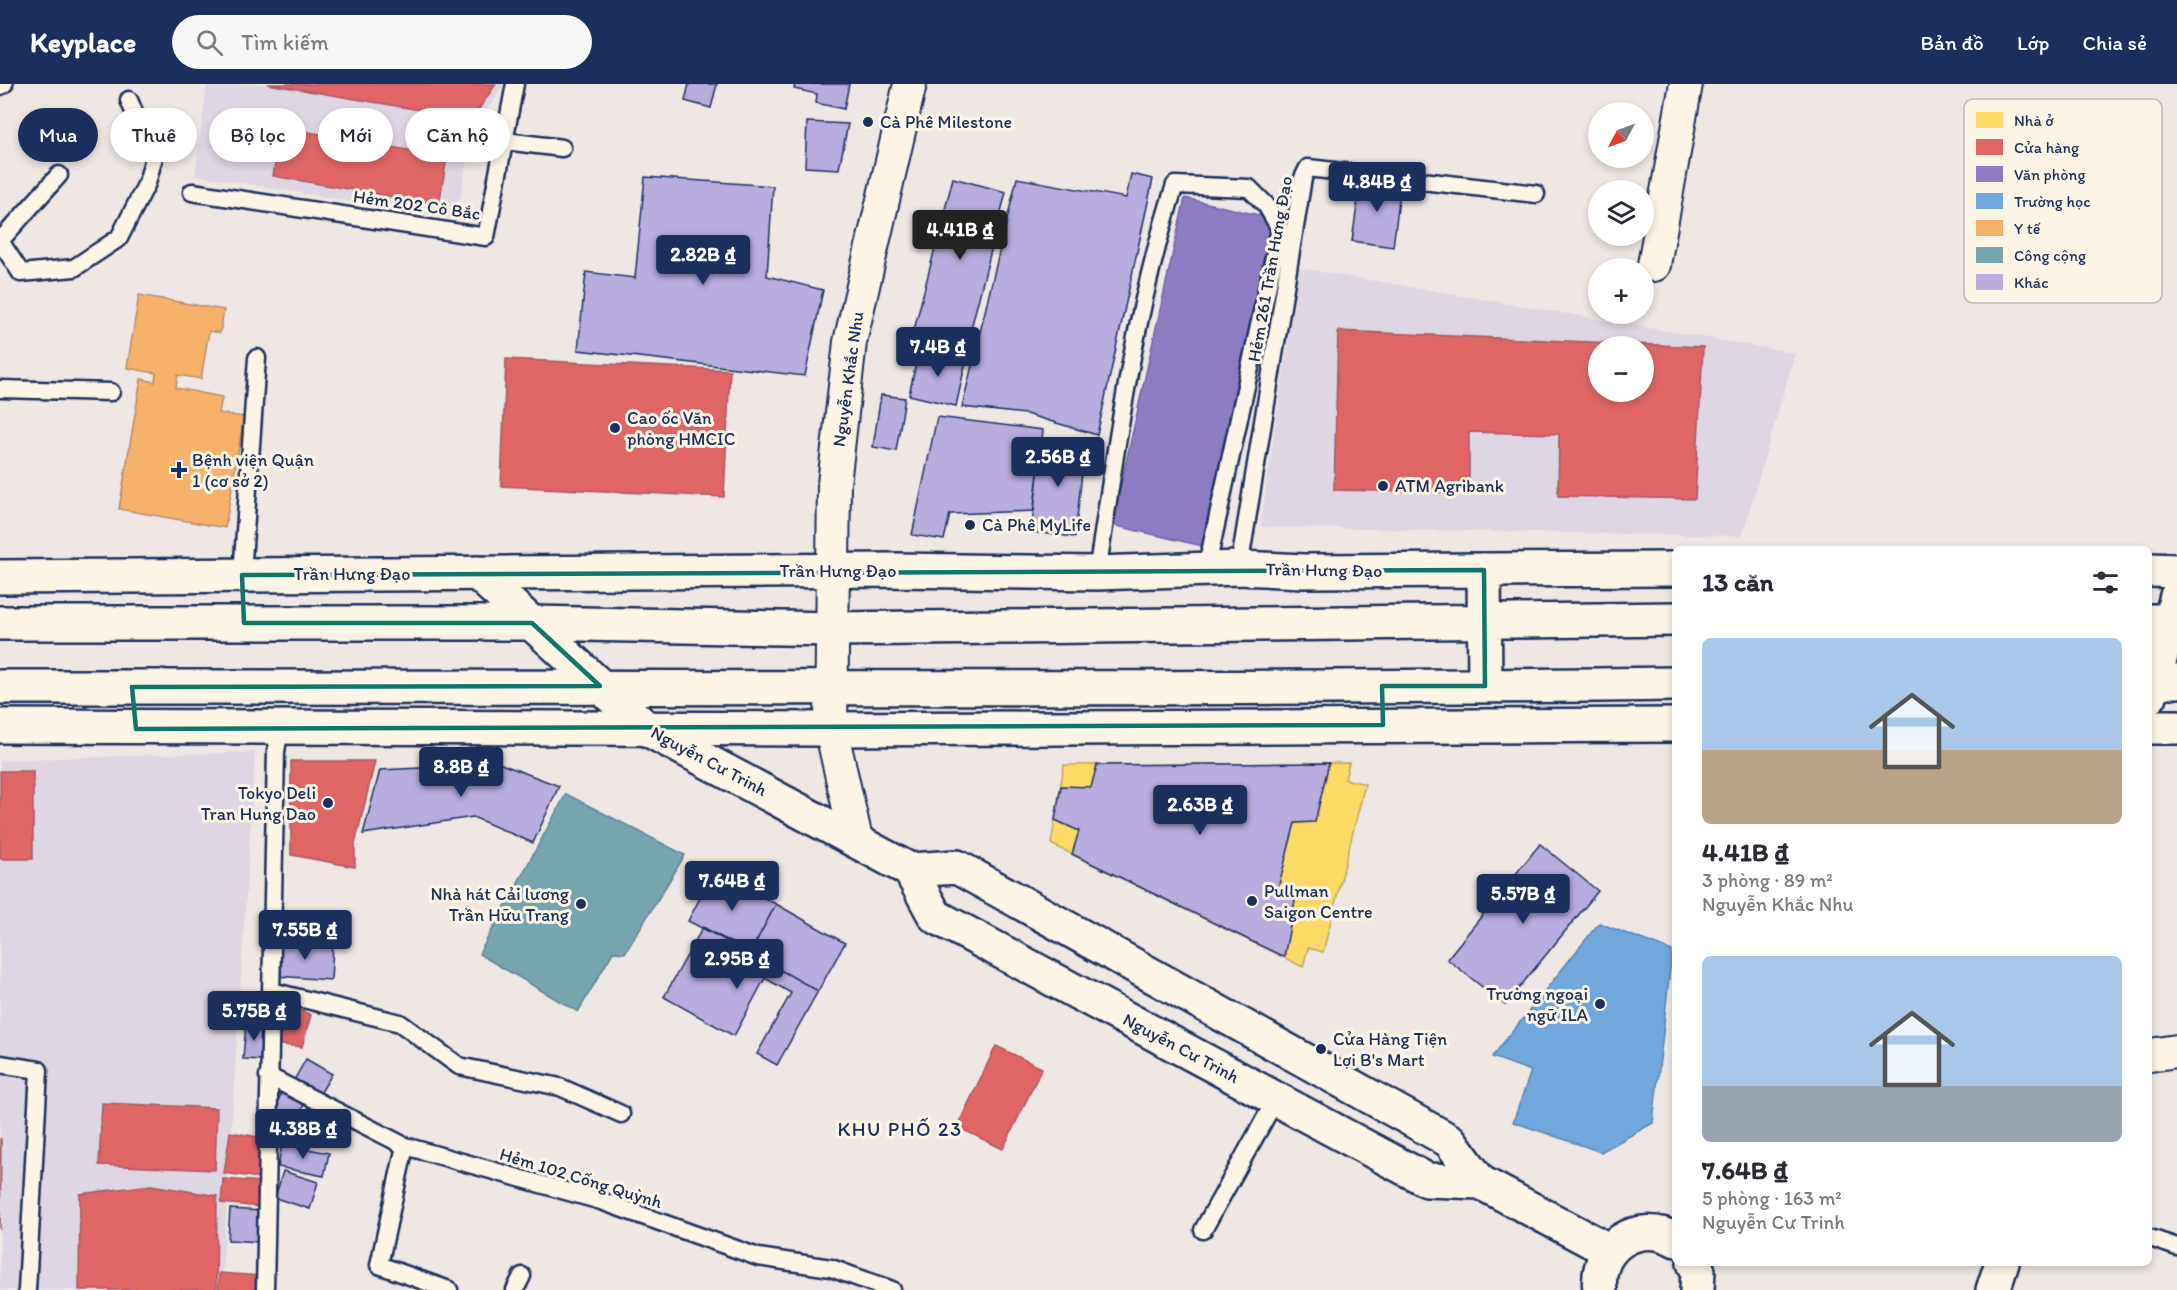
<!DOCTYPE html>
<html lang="vi">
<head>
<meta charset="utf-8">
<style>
	body { margin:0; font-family:Itim,sans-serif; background:#f7f7f7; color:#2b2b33; height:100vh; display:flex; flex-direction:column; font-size:22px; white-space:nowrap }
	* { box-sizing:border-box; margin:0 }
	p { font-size:20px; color:#7c7c81 }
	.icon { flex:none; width:33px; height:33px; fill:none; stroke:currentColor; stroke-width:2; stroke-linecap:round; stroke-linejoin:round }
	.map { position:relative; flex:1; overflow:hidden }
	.drawer { position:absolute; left:1672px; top:462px; width:480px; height:720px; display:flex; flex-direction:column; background:#fff; border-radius:9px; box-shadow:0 3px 9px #0003 }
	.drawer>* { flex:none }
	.hud { position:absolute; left:18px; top:24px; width:570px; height:54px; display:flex; gap:12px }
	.needle { width:39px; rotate:229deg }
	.tools { position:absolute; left:1588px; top:18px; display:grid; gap:12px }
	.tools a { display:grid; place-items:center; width:66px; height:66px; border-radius:50%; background:#fff; box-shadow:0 3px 9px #0003; font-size:30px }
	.price { position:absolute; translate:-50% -51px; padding:0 14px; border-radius:6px; background:#1b2f5e; color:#fff; font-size:20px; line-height:39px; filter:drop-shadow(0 2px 3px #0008) }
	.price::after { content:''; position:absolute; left:50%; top:36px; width:18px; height:14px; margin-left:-9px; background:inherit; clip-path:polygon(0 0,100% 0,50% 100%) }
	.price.active { background:#222; color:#fff }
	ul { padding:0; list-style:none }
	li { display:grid; align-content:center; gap:12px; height:318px; padding:0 30px }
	li span { display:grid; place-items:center; height:186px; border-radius:9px; color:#555 }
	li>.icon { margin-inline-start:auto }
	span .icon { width:108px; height:108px; fill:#fffc; stroke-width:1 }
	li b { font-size:26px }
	h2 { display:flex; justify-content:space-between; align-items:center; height:72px; padding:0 30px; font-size:26px }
	.chip { padding:0 21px; border-radius:27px; background:#fff; box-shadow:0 3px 9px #0003; font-size:21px; line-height:54px }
	.chip.active { background:#1b2f5e; color:#fff }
	header { display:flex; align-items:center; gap:36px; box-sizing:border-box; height:84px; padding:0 30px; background:#1b2f5e; color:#fff }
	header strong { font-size:28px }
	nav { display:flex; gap:33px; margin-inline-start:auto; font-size:21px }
	.search { width:420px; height:54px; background:#f7f7f7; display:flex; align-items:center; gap:15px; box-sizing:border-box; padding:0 21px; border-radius:33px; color:#7c7c81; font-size:22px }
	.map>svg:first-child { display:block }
	.built { fill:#ded6e2; fill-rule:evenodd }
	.homes { fill:#ffd966; stroke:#bba664; stroke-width:1.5 }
	.shops { fill:#e06666; stroke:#a55664; stroke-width:1.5; fill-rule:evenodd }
	.offices { fill:#8e7cc3; stroke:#6c65a5; stroke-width:1.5 }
	.schools { fill:#6fa8dc; stroke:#5684b6; stroke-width:1.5 }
	.health { fill:#f6b26b; stroke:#b48b67; stroke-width:1.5 }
	.public { fill:#76a5af; stroke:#5b8297; stroke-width:1.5 }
	.building { fill:#b8adde; stroke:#1b2f5e; stroke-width:1.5 }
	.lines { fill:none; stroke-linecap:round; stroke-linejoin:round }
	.lane-casing { stroke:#1b2f5e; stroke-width:21 }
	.street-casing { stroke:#1b2f5e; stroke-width:36 }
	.secondary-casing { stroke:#1b2f5e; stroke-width:38 }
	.primary-casing { stroke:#1b2f5e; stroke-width:38 }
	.lane { stroke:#fcf5e5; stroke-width:16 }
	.street { stroke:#fcf5e5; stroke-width:32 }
	.secondary { stroke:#fcf5e5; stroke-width:33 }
	.primary { stroke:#fcf5e5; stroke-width:33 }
	.marked { fill:none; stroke:#0f766e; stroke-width:4.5; stroke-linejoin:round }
	.poi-dot { fill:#1b2f5e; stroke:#fcf5e5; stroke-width:2 }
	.labels { text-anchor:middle; stroke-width:6; stroke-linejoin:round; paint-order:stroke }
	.poi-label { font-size:18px; fill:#1b2f5e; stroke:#fcf5e5; text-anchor:start }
	.street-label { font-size:18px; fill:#1b2f5e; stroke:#fcf5e5 }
	.neighbourhood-label { font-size:20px; letter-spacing:1.5px; fill:#1b2f5e; stroke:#fcf5e5 }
	.key { fill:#fcf5e5; stroke:#b8babc; stroke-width:1.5 }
	.key-label { font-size:16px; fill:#1b2f5e }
</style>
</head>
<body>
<header>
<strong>Keyplace</strong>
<div class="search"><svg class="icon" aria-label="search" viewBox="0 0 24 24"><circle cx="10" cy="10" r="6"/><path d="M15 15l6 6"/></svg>Tìm kiếm</div>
<nav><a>Bản đồ</a><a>Lớp</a><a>Chia sẻ</a></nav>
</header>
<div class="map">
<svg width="2177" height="1206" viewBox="0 0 2177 1206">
	<rect width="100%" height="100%" fill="#eee7e4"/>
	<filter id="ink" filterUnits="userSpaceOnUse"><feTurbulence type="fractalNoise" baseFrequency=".0167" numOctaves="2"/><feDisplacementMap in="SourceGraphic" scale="12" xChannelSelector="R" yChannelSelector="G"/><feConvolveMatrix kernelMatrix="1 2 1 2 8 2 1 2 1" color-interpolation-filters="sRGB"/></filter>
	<g filter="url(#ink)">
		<path class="built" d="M207 0H504L472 50 456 135 195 91Z
			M1299 184 1795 269 1742 452 1260 443ZM1599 262H1644V308H1599Z
			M255 668 221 1206H0V676Z"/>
		<path class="homes" d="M1349 679 1345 695 1365 700 1323 868 1308 864 1303 883 1051 760 1064 681Z"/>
		<path class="shops" d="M268 0H496L472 35Z
			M281 43 447 73 439 121 273 92Z
			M1338 247 1703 263 1695 415 1558 412 1559 350 1469 348V409L1334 406ZM1599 262H1644V308H1599Z
			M506 275 730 286 724 413 501 402Z
			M291 677H375L355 760V783L291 771Z
			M0 687H33V775H0Z
			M276 915 311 931 302 963 273 960Z
			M996 962 1042 984 1003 1065 957 1043Z
			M102 1019 217 1024 215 1086 99 1081Z
			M230 1048 265 1054 259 1094 224 1089Z
			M0 1055H1L0 1146Z
			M223 1095 262 1098 260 1123 221 1119Z
			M151 1101 217 1112 216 1206H79L80 1110Z
			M219 1189 261 1192V1206H218Z"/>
		<path class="offices" d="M1185 114 1276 135 1203 462 1112 441Z"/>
		<path class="schools" d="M1599 839 1672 867 1653 1039 1601 1068 1513 1038 1531 987 1492 973Z"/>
		<path class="health" d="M139 211 224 226 220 249 209 247 201 295 178 291 176 304 222 313 219 329 244 333 225 444 119 425 141 295 155 298 156 289 127 284Z"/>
		<path class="public" d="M566 710 685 771 625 869 613 868 578 928 479 870Z"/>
		<path class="building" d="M689 0H717L711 24 685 17Z
			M795 0H849L844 25 816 19 817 10 794 5Z
			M807 38 848 40 839 85 805 83Z
			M1131 90 1153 95 1097 351 1026 330 962 323 1017 94 1126 114Z
			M645 93 773 102 767 192 823 206 805 292 578 266 586 188 635 194Z
			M953 94 1006 108 967 260 914 246Z
			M1361 94 1401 100 1393 163 1352 157Z
			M919 266 966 277 956 322 909 311Z
			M881 311 905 314 896 367 873 363Z
			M937 333 1043 346 1034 427 950 430 944 456 912 451Z
			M1042 355 1085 361 1075 453 1031 448Z
			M1329 679 1315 738 1295 739 1278 804 1296 812 1284 873 1072 770 1079 747 1055 736 1061 702 1091 703 1097 681Z
			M501 680 559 702 533 759 473 733 363 750 380 686Z
			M1540 760 1598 807 1505 921 1447 875Z
			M714 787 776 820 750 869 688 837Z
			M776 820 845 859 818 907 750 869Z
			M703 843 818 907 777 981 757 970 791 909 765 894 734 952 664 913Z
			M279 857 333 861 331 896 277 892Z
			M246 939 265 942 263 976 243 975Z
			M306 975 332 990 318 1013 293 998Z
			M282 1008 305 1018 296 1039 272 1029Z
			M282 1060 329 1069 324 1092 278 1083Z
			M283 1087 318 1098 310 1125 275 1114Z
			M230 1125 262 1127 260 1158 228 1156Z"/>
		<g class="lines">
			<defs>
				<path id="lane" d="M0 2 4 0
					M505 57 562 64
					M192 108 486 153 515 0
					M0 157 21 189 74 184 119 154 147 99 157 62 142 47 129 16
					M0 157 59 91
					M0 305 111 308
					M1239 484 1303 94 1308 84 1536 110
					M1097 489C1117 359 1134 227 1175 101L1249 104 1266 121 1280 145 1206 487
					M242 491 257 274
					M271 907 400 939 459 982 560 1003 621 1030
					M0 980 39 986 27 1206
					M268 992 405 1062 601 1117 758 1173 831 1184 892 1206
					M405 1062 379 1181 449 1206
					M1203 1146 1276 1015
					M2150 1154 2177 1163
					M265 1206 276 667 280 645
					M515 1206 522 1192"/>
				<path id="street" d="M1654 181 1686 0
					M856 755 831 645 834 400 850 258 910 0
					M2150 971 2177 967"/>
				<path id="secondary" d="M477 489 647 645 910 786 935 832 1427 1096 1480 1098
					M2150 612 2177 512
					M910 786 957 783 1450 1057 1480 1098 1610 1167
					M1694 1179 1698 1187 1697 1206
					M1600 1206C1594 1163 1638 1134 1676 1156
					M1993 1206 2002 1179"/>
				<path id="primary" d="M1484 486 1485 602
					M2150 486 2177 487
					M0 493 896 486 1097 489 1239 484 1304 487 1676 485
					M2150 537H2177
					M0 539H532L833 545 1676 535
					M2150 597H2177
					M0 603C559 602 1117 607 1676 600
					M0 642 831 645 1676 641
					M2150 643H2177"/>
			</defs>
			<use href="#lane" class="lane-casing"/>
			<use href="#street" class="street-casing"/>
			<use href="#secondary" class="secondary-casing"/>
			<use href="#primary" class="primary-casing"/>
			<use href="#lane" class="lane"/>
			<use href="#street" class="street"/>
			<use href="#secondary" class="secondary"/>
			<use href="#primary" class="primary"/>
		</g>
	</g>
	<path class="marked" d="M1484 486 1485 602H1382L1383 641 136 645 132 603 600 602 532 539H244L242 491Z"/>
	<g class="poi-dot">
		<circle cx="868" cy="38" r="6"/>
		<circle cx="615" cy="344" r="6"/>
		<path d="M176 377h6v6h6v6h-6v6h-6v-6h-6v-6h6z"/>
		<circle cx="1383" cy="402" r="6"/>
		<circle cx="970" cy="441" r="6"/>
		<circle cx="328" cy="719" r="6"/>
		<circle cx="1252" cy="817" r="6"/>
		<circle cx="581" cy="820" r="6"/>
		<circle cx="1600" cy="920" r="6"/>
		<circle cx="1321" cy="965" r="6"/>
	</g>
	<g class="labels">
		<g class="poi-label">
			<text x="880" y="44">Cà Phê Milestone</text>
			<text x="627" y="340">Cao ốc Văn<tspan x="627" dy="21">phòng HMCIC</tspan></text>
			<text x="192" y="382">Bệnh viện Quận<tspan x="192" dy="21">1 (cơ sở 2)</tspan></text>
			<text x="1395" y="408">ATM Agribank</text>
			<text x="982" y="447">Cà Phê MyLife</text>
			<text x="316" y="715" text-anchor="end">Tokyo Deli<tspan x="316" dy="21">Tran Hung Dao</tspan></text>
			<text x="1264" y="813">Pullman<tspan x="1264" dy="21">Saigon Centre</tspan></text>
			<text x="569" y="816" text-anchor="end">Nhà hát Cải lương<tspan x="569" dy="21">Trần Hữu Trang</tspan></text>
			<text x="1588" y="916" text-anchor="end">Trường ngoại<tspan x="1588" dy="21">ngữ ILA</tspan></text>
			<text x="1333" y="961">Cửa Hàng Tiện<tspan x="1333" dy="21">Lợi B's Mart</tspan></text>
		</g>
		<g class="street-label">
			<text transform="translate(417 121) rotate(8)" y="6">Hẻm 202 Cô Bắc</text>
			<text transform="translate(1270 185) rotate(-80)" y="6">Hẻm 261 Trần Hưng Đạo</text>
			<text transform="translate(848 295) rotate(-82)" y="6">Nguyễn Khắc Nhu</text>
			<text transform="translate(1324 486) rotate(1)" y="6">Trần Hưng Đạo</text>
			<text x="838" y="493">Trần Hưng Đạo</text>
			<text x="352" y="496">Trần Hưng Đạo</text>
			<text transform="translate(709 677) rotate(28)" y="6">Nguyễn Cư Trinh</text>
			<text transform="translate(1181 964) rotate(28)" y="6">Nguyễn Cư Trinh</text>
			<text transform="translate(581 1094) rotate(17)" y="6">Hẻm 102 Cống Quỳnh</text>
		</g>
		<g class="neighbourhood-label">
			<text x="900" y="1052">KHU PHỐ 23</text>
		</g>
	</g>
	<rect x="1964" y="15" width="198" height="204" rx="9" class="key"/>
	<rect x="1976" y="28" width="27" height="16" fill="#ffd966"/>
	<rect x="1976" y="55" width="27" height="16" fill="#e06666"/>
	<rect x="1976" y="82" width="27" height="16" fill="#8e7cc3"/>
	<rect x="1976" y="109" width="27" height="16" fill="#6fa8dc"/>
	<rect x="1976" y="136" width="27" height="16" fill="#f6b26b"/>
	<rect x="1976" y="163" width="27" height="16" fill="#76a5af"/>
	<rect x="1976" y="190" width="27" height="16" fill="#b8adde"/>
	<g class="key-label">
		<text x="2014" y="42">Nhà ở</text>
		<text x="2014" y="69">Cửa hàng</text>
		<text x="2014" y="96">Văn phòng</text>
		<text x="2014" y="123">Trường học</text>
		<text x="2014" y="150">Y tế</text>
		<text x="2014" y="177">Công cộng</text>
		<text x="2014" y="204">Khác</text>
	</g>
</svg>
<div class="tools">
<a><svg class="needle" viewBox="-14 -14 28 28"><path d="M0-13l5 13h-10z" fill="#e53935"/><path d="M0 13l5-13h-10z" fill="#7c7c81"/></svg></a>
<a><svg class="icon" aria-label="layers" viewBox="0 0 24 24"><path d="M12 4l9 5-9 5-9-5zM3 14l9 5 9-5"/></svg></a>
<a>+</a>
<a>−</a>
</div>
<b class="price" style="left:1377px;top:129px">4.84B ₫</b>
<b class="price active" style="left:960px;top:177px">4.41B ₫</b>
<b class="price" style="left:703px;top:202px">2.82B ₫</b>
<b class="price" style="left:938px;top:294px">7.4B ₫</b>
<b class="price" style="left:1058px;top:404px">2.56B ₫</b>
<b class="price" style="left:461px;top:714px">8.8B ₫</b>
<b class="price" style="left:1200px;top:752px">2.63B ₫</b>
<b class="price" style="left:732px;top:828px">7.64B ₫</b>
<b class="price" style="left:1523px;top:841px">5.57B ₫</b>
<b class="price" style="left:305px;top:877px">7.55B ₫</b>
<b class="price" style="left:737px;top:906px">2.95B ₫</b>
<b class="price" style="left:254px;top:958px">5.75B ₫</b>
<b class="price" style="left:303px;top:1076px">4.38B ₫</b>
<div class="hud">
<a class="chip active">Mua</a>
<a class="chip">Thuê</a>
<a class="chip">Bộ lọc</a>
<a class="chip">Mới</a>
<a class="chip">Căn hộ</a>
</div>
<section class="drawer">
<h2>13 căn<svg class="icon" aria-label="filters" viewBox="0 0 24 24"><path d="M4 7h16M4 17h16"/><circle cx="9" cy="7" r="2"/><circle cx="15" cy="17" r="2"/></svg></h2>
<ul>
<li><span style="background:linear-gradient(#a9c7e8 60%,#b9a48a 0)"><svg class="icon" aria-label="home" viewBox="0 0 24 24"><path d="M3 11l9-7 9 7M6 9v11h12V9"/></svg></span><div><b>4.41B ₫</b><p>3 phòng · 89 m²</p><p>Nguyễn Khắc Nhu</p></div></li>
<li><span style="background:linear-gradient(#a9c7e8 70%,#9aa5b1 0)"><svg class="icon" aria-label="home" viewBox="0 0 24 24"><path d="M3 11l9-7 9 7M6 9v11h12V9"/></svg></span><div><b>7.64B ₫</b><p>5 phòng · 163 m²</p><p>Nguyễn Cư Trinh</p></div></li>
</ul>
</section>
</div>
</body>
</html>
